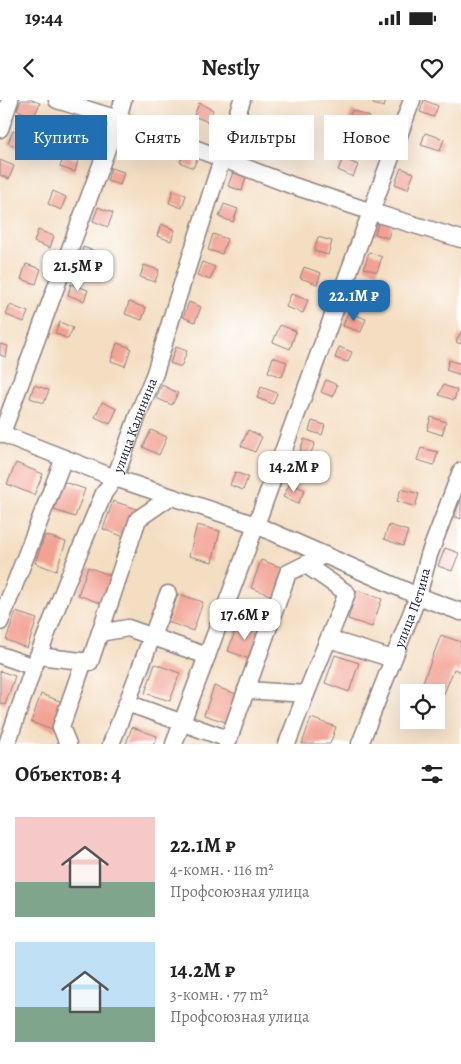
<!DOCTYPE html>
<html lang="ru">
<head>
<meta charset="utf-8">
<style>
	body { margin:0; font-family:Alegreya,serif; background:#f6f6f6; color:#222; height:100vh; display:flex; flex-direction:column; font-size:19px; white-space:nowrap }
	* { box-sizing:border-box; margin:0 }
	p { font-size:16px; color:#767676 }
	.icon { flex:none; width:28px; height:28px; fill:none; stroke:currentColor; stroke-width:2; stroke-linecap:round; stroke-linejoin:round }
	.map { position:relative; height:644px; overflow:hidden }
	.panel { display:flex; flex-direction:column; background:#fff; flex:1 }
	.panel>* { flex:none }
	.top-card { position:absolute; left:15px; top:15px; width:431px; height:45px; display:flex; gap:10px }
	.controls { position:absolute; left:400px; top:584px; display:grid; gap:10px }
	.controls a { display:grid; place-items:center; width:45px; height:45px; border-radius:0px; background:#fff; box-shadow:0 5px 20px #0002; font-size:25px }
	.price { position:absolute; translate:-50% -42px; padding:0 11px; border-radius:10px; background:#fff; color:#222; font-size:16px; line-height:32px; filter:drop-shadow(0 1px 2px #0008) }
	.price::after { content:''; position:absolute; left:50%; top:30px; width:15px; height:11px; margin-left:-8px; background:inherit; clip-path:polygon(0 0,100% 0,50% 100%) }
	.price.current { background:#1f6fb2; color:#fff }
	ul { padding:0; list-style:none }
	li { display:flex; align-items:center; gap:15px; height:125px; padding:0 15px }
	li span { display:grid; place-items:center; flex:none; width:140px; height:100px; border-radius:0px; color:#555 }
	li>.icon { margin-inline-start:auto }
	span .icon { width:60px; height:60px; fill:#fffc; stroke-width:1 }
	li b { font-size:21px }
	h2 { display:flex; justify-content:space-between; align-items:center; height:60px; padding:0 15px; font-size:21px }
	.tag { padding:0 18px; border-radius:0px; background:#fff; box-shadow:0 5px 20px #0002; font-size:18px; line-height:45px }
	.tag.current { background:#1f6fb2; color:#fff }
	.status { display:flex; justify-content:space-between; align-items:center; height:35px; padding:0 25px; background:#fff; direction:ltr }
	.status svg { height:14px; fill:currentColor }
	header { display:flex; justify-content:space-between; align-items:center; height:65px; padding:0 15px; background:#fff; font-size:22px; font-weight:700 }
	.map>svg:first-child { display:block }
	.building { fill:#f2a193 }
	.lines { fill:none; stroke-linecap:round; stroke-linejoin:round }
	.minor-casing { stroke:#8b807e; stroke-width:19 }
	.minor { stroke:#fff; stroke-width:16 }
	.labels { text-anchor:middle; stroke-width:4.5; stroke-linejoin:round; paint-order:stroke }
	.street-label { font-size:14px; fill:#22223b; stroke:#fff }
</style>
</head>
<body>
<div class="status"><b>19:44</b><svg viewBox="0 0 49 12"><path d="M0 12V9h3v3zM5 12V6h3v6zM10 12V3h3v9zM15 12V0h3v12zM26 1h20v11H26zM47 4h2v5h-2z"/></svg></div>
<header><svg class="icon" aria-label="back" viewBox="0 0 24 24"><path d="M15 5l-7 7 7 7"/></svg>Nestly<svg class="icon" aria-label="heart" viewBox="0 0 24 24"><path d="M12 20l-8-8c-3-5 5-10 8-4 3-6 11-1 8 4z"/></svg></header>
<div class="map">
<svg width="461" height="644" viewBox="0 0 461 644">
	<rect width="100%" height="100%" fill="#fff"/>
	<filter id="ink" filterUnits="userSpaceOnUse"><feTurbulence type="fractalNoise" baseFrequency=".02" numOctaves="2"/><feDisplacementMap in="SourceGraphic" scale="10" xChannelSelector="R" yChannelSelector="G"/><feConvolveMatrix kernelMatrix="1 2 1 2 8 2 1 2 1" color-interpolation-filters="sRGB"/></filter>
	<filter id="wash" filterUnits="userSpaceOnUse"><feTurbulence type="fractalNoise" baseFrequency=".0096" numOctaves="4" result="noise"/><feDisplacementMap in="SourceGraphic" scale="20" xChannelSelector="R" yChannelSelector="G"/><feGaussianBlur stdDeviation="1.12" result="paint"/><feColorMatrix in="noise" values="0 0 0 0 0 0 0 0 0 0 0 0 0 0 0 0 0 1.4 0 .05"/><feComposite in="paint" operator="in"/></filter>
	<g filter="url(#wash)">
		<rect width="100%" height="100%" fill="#f4dec2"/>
		<g id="blocks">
			<path class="building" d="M21 0H32L40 3 34 17 17 10Z
				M374 0H386L384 7 373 4Z
				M424 0 438 6 434 17 420 12Z
				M199 3 213 10 208 22 194 16Z
				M352 10 370 17 365 29 347 22Z
				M74 13 91 18 87 32 70 27Z
				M250 22 265 28 260 42 244 35Z
				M125 29 142 35 138 46 121 40Z
				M13 31 26 37 22 49 8 43Z
				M425 33 444 39 440 51 421 45Z
				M185 52 198 57 193 68 180 62Z
				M64 55 78 60 75 72 60 67Z
				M343 58 358 65 353 77 338 70Z
				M0 60 14 66 9 79 0 75Z
				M111 68 124 72 120 85 107 81Z
				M401 68 414 73 408 89 395 84Z
				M233 72 246 77 242 91 228 86Z
				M173 90 186 95 182 108 169 103Z
				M53 91 66 97 61 110 48 104Z
				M224 104 238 109 233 122 219 117Z
				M98 107 113 113 108 127 93 121Z
				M379 121 392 125 388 138 375 134Z
				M161 124 175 130 171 141 157 136Z
				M38 130 54 136 50 148 34 142Z
				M213 134 227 139 222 154 208 150Z
				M318 137 332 141 328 155 314 151Z
				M83 147 94 151 91 161 80 157Z
				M369 152 382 157 377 172 364 168Z
				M202 162 215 167 210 180 197 175Z
				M26 164 41 169 36 184 21 179Z
				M144 165 159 170 155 182 140 177Z
				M304 167 321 173 317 184 300 178Z
				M71 184 88 190 84 201 68 195Z
				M358 185 371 190 366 203 352 198Z
				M291 194 308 200 303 213 286 207Z
				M129 202 146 208 142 220 125 214Z
				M189 202 201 207 195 222 183 217Z
				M10 205 28 212 24 222 6 215Z
				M348 212 366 219 361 232 343 226Z
				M60 222 73 228 68 239 55 233Z
				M280 225 296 231 290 249 273 242Z
				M461 231V244L456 242Z
				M117 243 131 248 125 266 111 261Z
				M0 244 8 246 6 257 0 255Z
				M176 247 187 251 181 267 170 263Z
				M339 247 352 252 348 262 335 258Z
				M273 257 287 262 282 277 268 272Z
				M449 260 461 264V275L446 270Z
				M326 280 337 285 333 297 321 292Z
				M34 285 49 290 44 303 30 298Z
				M162 285 178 293 172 305 156 298Z
				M443 285 457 290 454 300 439 295Z
				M261 287 277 293 273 304 257 298Z
				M102 302 117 309 110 324 95 317Z
				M431 317 446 322 442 335 427 330Z
				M312 321 325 325 322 335 309 331Z
				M151 330 167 337 159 355 143 347Z
				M248 330 262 337 255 352 241 346Z
				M304 339 315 343 310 355 300 351Z
				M421 348 438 352 434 365 417 360Z
				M16 363 43 374 34 395 7 384Z
				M235 372 248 377 243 390 230 385Z
				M64 382 85 389 75 417 54 410Z
				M290 383 305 390 298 404 283 397Z
				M401 389 419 394 415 407 397 401Z
				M461 399V419L454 416Z
				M113 401 137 409 127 438 103 429Z
				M197 425 220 431 212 462 189 456Z
				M389 425 408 431 403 446 384 439Z
				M45 435 66 442 56 471 35 463Z
				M445 448 459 453 452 471 438 466Z
				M261 460 286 469 276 497 251 488Z
				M88 467 112 476 103 504 78 495Z
				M357 490 382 499 372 527 348 519Z
				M178 494 203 502 193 531 168 522Z
				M16 512 37 519 27 548 6 540Z
				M238 523 262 531 252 560 228 551Z
				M441 535 461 542V572L454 569 439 606 436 605V592H419Z
				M335 555 359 563 349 592 325 583Z
				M155 564 180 573 170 601 145 593Z
				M0 571 15 576 5 605 0 603Z
				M214 586 239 595 229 623 204 615Z
				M41 594 65 603 55 631 31 622Z
				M311 618 336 627 330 644H302Z
				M132 627 157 636 154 644H126Z"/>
		</g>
	</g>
	<g filter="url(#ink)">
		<use href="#blocks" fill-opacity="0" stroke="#8b807e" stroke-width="1"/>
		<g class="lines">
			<defs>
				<g id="minor">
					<path d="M57 0 118 19 291 85 372 112 461 139"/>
					<path d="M0 29 10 0"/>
					<path d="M0 333 115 378 256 425 418 496 461 512"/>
					<path d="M2 333 118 19 123 0"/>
					<path d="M0 522 64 358"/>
					<path d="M100 533 128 528 207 556"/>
					<path d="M329 539 393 559"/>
					<path d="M0 555 34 567"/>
					<path d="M38 556 90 562 138 419 170 397"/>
					<path d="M246 590 306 594 347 493 306 465"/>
					<path d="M127 603 168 494"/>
					<path id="s1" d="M7 644 33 569 68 479 104 393 115 378 139 312 155 273 176 203 222 59 242 0"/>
					<path d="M68 644 61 627 84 561"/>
					<path d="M111 644 127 603 228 639"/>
					<path d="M174 644 256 425 412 0"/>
					<path d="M227 644 288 473 324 455"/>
					<path d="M287 644 306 594"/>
					<path id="s2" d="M360 644 418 496 429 455 461 371"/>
				</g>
			</defs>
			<use href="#minor" class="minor-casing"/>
			<use href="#minor" class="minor"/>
		</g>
	</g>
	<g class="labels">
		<g class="street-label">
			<text dy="5" stroke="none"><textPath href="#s1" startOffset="344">улица Калинина</textPath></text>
			<text dy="5" stroke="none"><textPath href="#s2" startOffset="146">улица Петина</textPath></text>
		</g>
	</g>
</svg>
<div class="controls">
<a><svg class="icon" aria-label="locate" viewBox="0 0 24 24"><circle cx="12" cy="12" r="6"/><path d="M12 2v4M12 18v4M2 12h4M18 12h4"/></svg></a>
</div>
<b class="price" style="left:78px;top:192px">21.5M ₽</b>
<b class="price current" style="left:354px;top:222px">22.1M ₽</b>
<b class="price" style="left:294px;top:393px">14.2M ₽</b>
<b class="price" style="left:245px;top:541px">17.6M ₽</b>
<div class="top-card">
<a class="tag current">Купить</a>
<a class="tag">Снять</a>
<a class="tag">Фильтры</a>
<a class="tag">Новое</a>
</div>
</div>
<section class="panel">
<h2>Объектов: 4<svg class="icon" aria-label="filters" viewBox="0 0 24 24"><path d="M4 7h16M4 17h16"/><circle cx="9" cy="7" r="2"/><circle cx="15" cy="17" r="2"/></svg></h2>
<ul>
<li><span style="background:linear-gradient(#f6c9c9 65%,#7fa58c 0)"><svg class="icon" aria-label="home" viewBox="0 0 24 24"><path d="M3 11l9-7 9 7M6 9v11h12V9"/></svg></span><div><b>22.1M ₽</b><p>4-комн. · 116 m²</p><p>Профсоюзная улица</p></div></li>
<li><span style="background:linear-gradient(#bfe0f5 65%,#7fa58c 0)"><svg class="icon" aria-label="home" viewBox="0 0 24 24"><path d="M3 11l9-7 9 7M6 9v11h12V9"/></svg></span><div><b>14.2M ₽</b><p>3-комн. · 77 m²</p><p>Профсоюзная улица</p></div></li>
</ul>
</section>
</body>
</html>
